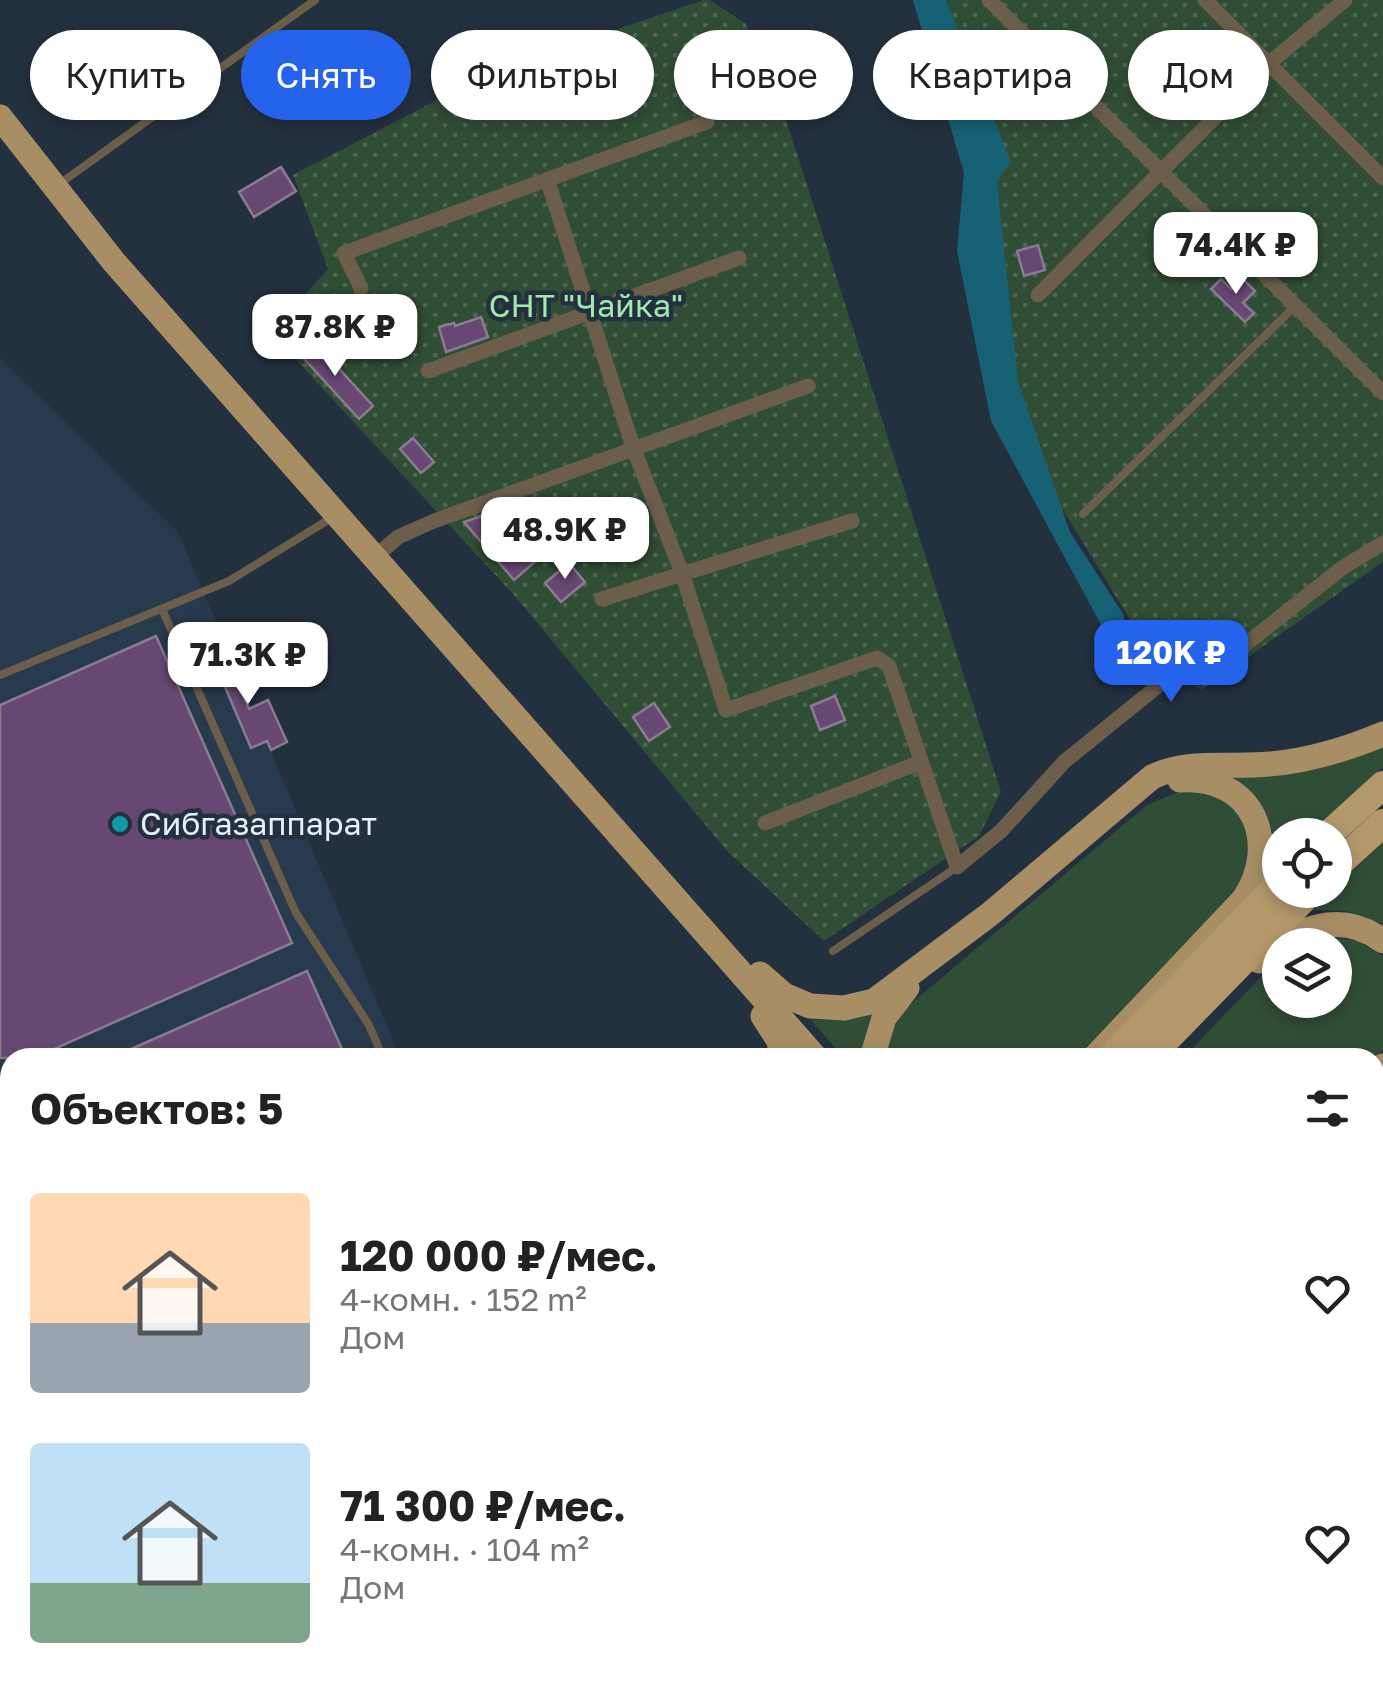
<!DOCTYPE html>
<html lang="ru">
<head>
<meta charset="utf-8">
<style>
	body { margin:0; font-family:"Golos Text",sans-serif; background:#f2f2f2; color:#222; height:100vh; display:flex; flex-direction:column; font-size:38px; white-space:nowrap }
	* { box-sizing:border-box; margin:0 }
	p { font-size:32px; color:#767676 }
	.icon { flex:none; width:55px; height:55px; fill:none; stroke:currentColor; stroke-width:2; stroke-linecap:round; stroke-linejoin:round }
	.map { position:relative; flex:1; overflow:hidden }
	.sheet { position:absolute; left:0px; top:1048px; width:1385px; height:642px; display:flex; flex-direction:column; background:#fff; border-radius:30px 30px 0 0; box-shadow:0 5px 15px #0003 }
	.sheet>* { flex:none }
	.banner { position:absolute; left:30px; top:30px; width:1325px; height:90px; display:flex; gap:20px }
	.controls { position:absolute; left:1262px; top:818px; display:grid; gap:20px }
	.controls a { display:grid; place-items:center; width:90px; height:90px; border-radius:50%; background:#fff; box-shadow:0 5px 15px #0003; font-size:50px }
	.price { position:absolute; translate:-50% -85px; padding:0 22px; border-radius:20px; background:#fff; color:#222; font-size:32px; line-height:65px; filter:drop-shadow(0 2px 5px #0008) }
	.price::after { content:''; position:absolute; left:50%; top:60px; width:30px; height:22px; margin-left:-15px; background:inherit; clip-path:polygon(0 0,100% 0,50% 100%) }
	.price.on { background:#2563eb; color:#fff }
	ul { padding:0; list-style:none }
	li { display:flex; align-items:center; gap:30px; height:250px; padding:0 30px }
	li span { display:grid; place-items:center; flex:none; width:280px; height:200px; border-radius:10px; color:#555 }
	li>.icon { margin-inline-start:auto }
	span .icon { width:120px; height:120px; fill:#fffc; stroke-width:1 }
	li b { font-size:42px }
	h2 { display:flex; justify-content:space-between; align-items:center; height:120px; padding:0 30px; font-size:42px }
	.chip { padding:0 35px; border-radius:45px; background:#fff; box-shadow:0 5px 15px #0003; font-size:35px; line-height:90px }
	.chip.on { background:#2563eb; color:#fff }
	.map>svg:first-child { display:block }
	.built { fill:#283a4d }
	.grass { fill:#304d35 }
	.park { fill:url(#park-dots) }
	.water { fill:#176175 }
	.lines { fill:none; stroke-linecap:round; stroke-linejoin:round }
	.stream { stroke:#176175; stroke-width:5 }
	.building { fill:#674872; stroke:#897c8e; stroke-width:2.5 }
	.service { stroke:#6b5f4b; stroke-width:8 }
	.minor { stroke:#6b5f4b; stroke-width:15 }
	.primary { stroke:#a78e65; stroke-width:25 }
	.trunk { stroke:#b3986a; stroke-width:28 }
	.culture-dot { fill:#0f9aa8; stroke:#23303e; stroke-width:4 }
	.labels { text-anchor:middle; stroke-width:9; stroke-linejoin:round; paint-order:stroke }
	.park-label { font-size:32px; fill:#a1e7ae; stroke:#23303e }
	.poi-label { font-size:32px; fill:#e7eff9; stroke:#23303e; text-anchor:start }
</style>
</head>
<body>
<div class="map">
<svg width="1383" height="1689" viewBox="0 0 1383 1689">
	<defs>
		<pattern id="park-dots" width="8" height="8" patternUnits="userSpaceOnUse" patternTransform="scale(2.5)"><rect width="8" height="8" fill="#304d35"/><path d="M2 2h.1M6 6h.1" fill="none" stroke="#4e6753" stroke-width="1.8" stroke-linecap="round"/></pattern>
	</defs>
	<rect width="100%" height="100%" fill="#23303e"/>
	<path class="built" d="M0 358 178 532 400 1057 10 1058V1468L0 1444Z"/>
	<path class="grass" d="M1383 746V767L1309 835H1280V862L1274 863C1275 815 1264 809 1233 778Z
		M1181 791C1191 792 1204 791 1214 795 1260 811 1252 860 1234 893L1079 1057 885 1058 892 1030 907 1007 1147 805Z
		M1383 842V924L1346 911 1312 910Z
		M1331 937 1358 941 1383 956V1049L1375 1060V1058H1183L1280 957V1000H1335V945H1297Z
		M874 1013 863 1057H843L811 1020H849Z"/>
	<path class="park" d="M704 0H710L746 24 776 88 1001 792 979 836 824 941 727 851 514 595 271 333 328 269 293 175 493 71Z
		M930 0H1383V562L1201 690 1149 650 1010 424 973 139Z
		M1381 1214 1383 1216V1586L1375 1577V1221Z"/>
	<path class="water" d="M913 0H946L1011 162 997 181 1018 382 1070 532 1123 614 1135 670 1127 668 1120 660 991 421 957 251 964 173Z"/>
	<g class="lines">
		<path class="stream" d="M883 1689 898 1680"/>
	</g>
	<path class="building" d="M281 167 296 191 254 217 239 192Z
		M1038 245 1045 270 1024 276 1017 251Z
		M1242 278 1255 291 1243 303 1254 313 1245 322 1211 289 1221 279 1231 289Z
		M481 317 488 337 446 352 439 327 454 323 455 326Z
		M312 339 373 406 359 419 297 351Z
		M413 438 434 462 421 473 400 449Z
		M485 515 498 530 514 516 545 553 514 580 464 522Z
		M569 563 585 582 561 602 545 583Z
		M156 636 292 943 34 1058H0V705Z
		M220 642 249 709 268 700 287 742 271 750 267 741 251 748 208 647Z
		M835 696 845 720 820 730 811 706Z
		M654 703 670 727 649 741 633 717Z
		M307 971 346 1058H111Z"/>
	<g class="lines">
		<path class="service" d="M58 185 315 0
			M1083 514 1294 307
			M162 609 296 913 369 1025 383 1058
			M0 675 229 581 333 517
			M833 951 957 867
			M1383 1180 1379 1184 1383 1188
			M1380 1229 1383 1233
			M0 1270 10 1293
			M10 1363 2 1366 10 1385
			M1375 1432 1383 1422"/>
		<path class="minor" d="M989 0 1383 393
			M1205 0 1383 178
			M548 182 633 447 682 573 726 710 877 658 889 666 957 867 1001 831 1065 761 1163 682 1213 665 1241 648 1342 568 1383 543
			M361 288 344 253 707 122
			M1038 295 1267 65 1345 0
			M428 371 739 258
			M374 558 398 537 434 521 808 386
			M602 599 852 521
			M765 823 921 762"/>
		<path class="primary" d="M0 117 114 262 816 1058
			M1259 961C1294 928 1340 909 1383 941
			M760 974 784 995 810 1006 844 1008 874 1001 990 914 1152 777C1189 759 1229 768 1269 764 1308 761 1347 749 1383 734
			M763 1016 779 1041 782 1058
			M872 1058 884 1018 907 988
			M1094 1058 1244 899C1281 842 1253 775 1180 780
			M1375 1076 1383 1066
			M1375 1675 1383 1684
			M676 1680 687 1689
			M1347 1680 1355 1689
			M446 1689 450 1680
			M780 1689 792 1680"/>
		<path class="trunk" d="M1328 835 1383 785
			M1335 867 1383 823
			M1111 1058 1280 883
			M1148 1058 1312 890
			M509 1689 518 1680
			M548 1689 556 1680"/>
	</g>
	<circle class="culture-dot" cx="120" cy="824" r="10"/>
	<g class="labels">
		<g class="park-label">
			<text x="586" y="317">СНТ "Чайка"</text>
		</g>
		<g class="poi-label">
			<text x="140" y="835">Сибгазаппарат</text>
		</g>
	</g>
</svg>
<div class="controls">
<a><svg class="icon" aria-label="locate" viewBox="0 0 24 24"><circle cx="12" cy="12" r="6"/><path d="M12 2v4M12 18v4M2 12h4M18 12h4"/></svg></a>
<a><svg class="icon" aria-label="layers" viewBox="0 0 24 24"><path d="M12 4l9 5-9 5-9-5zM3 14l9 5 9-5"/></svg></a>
</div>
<b class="price" style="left:1236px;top:297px">74.4K ₽</b>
<b class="price" style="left:335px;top:379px">87.8K ₽</b>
<b class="price" style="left:565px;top:582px">48.9K ₽</b>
<b class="price on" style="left:1171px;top:705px">120K ₽</b>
<b class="price" style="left:248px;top:707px">71.3K ₽</b>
<div class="banner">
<a class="chip">Купить</a>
<a class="chip on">Снять</a>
<a class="chip">Фильтры</a>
<a class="chip">Новое</a>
<a class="chip">Квартира</a>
<a class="chip">Дом</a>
</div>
<section class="sheet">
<h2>Объектов: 5<svg class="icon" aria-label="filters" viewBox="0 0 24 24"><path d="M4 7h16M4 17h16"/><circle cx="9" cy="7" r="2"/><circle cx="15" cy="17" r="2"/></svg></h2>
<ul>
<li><span style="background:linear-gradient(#ffd9b3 65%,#9aa5b1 0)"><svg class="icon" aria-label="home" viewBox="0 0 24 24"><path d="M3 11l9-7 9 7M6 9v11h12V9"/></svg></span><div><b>120 000 ₽/мес.</b><p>4-комн. · 152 m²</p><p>Дом</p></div><svg class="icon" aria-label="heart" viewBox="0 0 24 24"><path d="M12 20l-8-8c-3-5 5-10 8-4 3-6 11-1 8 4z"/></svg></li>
<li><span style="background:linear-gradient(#bfe0f5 70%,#7fa58c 0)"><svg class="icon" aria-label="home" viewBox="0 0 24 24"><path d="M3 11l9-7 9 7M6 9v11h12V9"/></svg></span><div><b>71 300 ₽/мес.</b><p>4-комн. · 104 m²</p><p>Дом</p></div><svg class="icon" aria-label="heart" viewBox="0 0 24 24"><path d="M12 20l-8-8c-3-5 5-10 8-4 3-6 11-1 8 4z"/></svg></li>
</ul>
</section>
</div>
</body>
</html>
